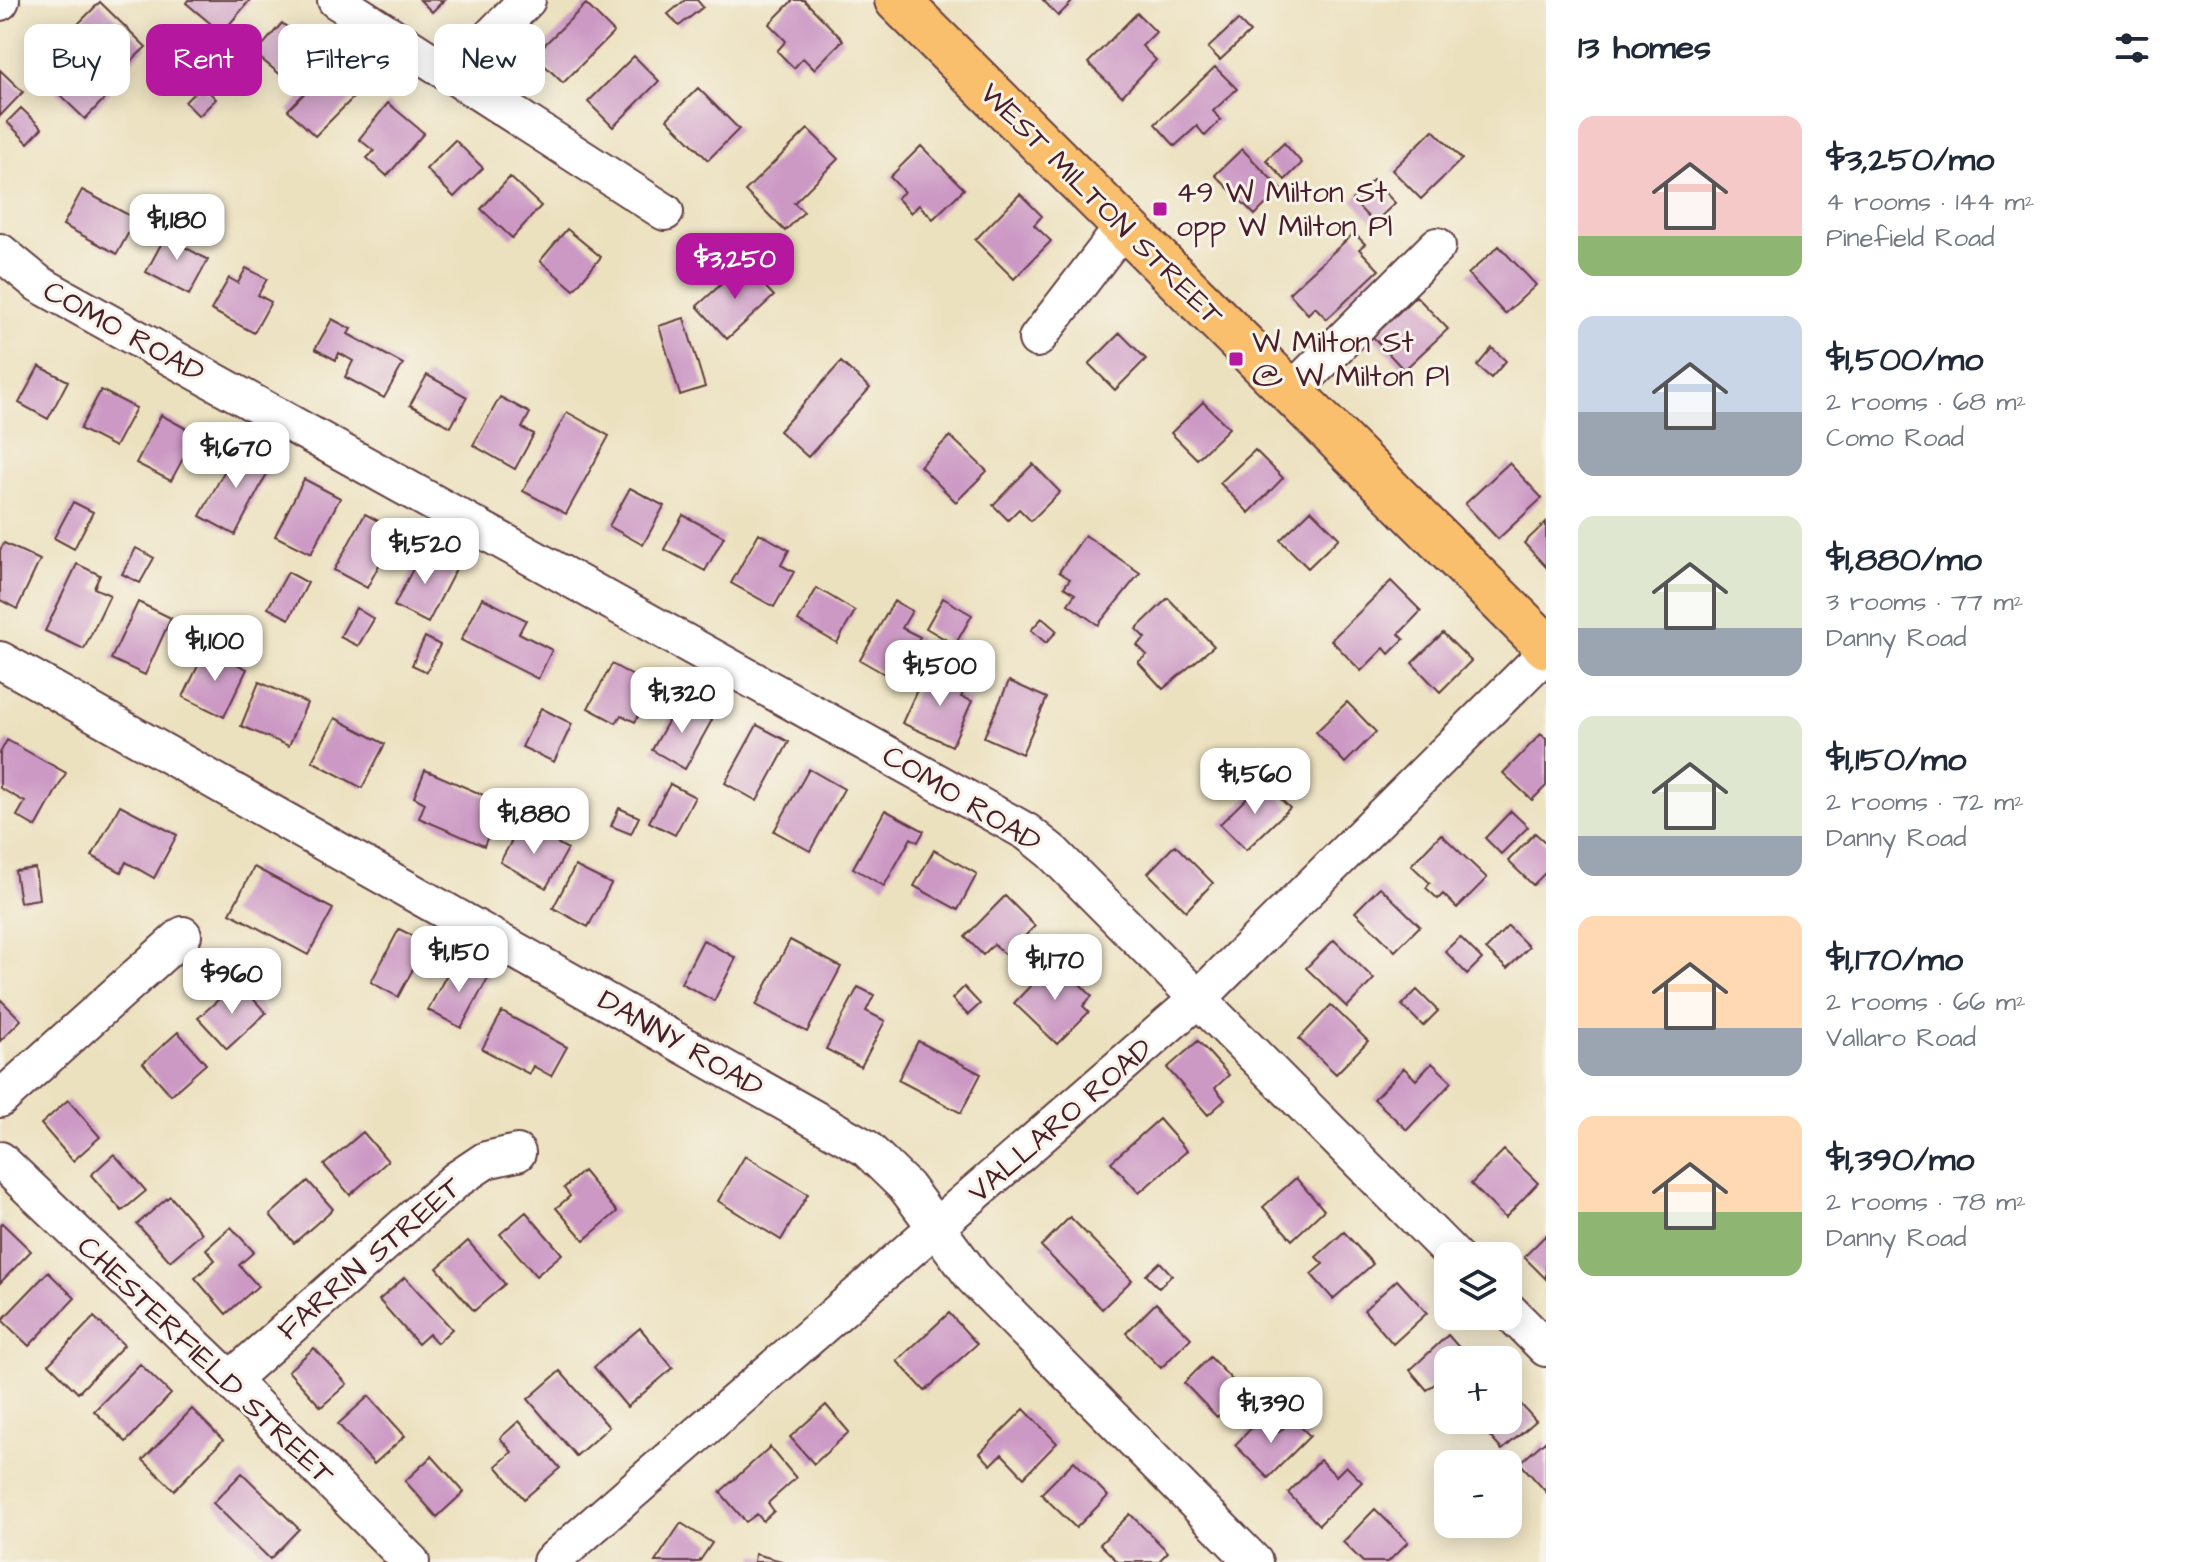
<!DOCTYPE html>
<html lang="en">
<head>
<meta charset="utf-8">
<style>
	body { margin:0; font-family:"Architects Daughter",sans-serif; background:#f2f2f3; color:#1f2937; height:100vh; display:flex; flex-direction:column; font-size:30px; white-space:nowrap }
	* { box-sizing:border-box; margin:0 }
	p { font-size:26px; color:#747a83 }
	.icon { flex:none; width:44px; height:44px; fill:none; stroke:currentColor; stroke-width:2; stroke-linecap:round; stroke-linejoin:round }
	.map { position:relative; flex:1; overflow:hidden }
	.details { display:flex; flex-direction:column; background:#fff; width:640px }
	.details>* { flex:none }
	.guide { position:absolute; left:24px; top:24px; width:760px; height:72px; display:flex; gap:16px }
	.tools { position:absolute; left:1434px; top:1242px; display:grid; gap:16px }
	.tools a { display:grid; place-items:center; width:88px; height:88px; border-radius:16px; background:#fff; box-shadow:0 4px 20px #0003; font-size:40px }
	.price { position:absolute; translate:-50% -68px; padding:0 18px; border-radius:16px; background:#fff; color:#222; font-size:26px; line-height:52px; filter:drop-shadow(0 2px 4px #0008) }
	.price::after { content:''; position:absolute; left:50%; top:48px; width:24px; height:18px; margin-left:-12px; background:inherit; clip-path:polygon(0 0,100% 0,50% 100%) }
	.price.selected { background:#b5179e; color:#fff }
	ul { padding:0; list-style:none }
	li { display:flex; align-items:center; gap:24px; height:200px; padding:0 32px }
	li span { display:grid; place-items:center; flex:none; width:224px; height:160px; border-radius:16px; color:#555 }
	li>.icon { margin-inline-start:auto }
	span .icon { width:96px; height:96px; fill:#fffc; stroke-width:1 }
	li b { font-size:34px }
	h2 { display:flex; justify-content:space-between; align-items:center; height:96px; padding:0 32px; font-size:34px }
	.pill { padding:0 28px; border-radius:16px; background:#fff; box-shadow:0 4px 20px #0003; font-size:28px; line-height:72px }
	.pill.selected { background:#b5179e; color:#fff }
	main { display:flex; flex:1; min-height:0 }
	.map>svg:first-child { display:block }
	.building { fill:#cc99c5 }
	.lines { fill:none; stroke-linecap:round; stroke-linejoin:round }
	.street-casing { stroke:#623c41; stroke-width:40 }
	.primary-casing { stroke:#623c41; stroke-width:48 }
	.street { stroke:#fff; stroke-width:36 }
	.primary { stroke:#f9bf6c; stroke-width:44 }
	.poi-dot { fill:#b5179e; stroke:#f7f3e8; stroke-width:3 }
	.labels { text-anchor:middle; stroke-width:6; stroke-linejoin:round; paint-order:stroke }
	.poi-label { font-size:30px; fill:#4a1f2b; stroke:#f7f3e8; text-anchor:start }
	.street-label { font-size:30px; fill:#4a1f2b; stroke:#f7f3e8 }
</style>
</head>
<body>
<main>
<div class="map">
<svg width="1546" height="1562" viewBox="0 0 1546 1562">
	<rect width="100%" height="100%" fill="#f7f3e8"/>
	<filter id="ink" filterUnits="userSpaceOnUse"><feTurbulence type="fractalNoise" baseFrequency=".0125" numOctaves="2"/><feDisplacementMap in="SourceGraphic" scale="16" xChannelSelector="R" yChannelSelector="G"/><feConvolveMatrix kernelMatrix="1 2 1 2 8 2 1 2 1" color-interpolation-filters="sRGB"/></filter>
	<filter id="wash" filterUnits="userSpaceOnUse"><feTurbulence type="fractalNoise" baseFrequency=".006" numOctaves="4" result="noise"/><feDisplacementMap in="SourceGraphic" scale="32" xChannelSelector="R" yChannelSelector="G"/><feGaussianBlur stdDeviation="1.8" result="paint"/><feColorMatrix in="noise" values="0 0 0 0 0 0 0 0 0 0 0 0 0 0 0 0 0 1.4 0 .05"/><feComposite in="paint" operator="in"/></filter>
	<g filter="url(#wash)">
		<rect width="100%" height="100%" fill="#ece1bf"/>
		<g id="blocks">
			<path class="building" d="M188 0H250L222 33 186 3Z
				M420 0H444L432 12Z
				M685 0H697L703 7 679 26 668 14Z
				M793 0H804L843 40 814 69 803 58 794 68 777 51 786 41 769 24Z
				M1043 0H1074L1058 16Z
				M100 2 146 47 130 62 119 52 112 59 77 25Z
				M586 4 614 32 563 83 534 55Z
				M1137 13 1156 32 1142 46 1156 60 1122 96 1088 63Z
				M1238 20 1250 32 1220 60 1208 48Z
				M282 23 312 47 286 79 255 54Z
				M62 45 111 92 85 119 36 72Z
				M634 56 659 81 613 127 588 102Z
				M332 65 359 92 315 136 288 110Z
				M1215 67 1237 89 1213 111 1221 120 1205 136 1197 126 1175 146 1155 124Z
				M0 70 23 92 0 116Z
				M202 85 216 99 199 116 185 102Z
				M698 88 739 129 708 160 667 119Z
				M388 103 424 133 387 176 367 158 374 151 359 139Z
				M21 108 42 128 28 143 7 122Z
				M808 129 838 159 794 203 804 212 785 231 745 191Z
				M1433 130 1462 159 1421 199 1392 170Z
				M455 140 483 168 454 197 426 169Z
				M1284 143 1302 163 1285 180 1266 160Z
				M921 146 964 189 933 219 919 205 911 213 897 198 904 192 890 177Z
				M1242 149 1281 189 1255 215 1215 175Z
				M510 177 541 206 512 238 481 209Z
				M1373 180 1395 203 1374 223 1352 200Z
				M82 190 136 219 117 254 63 225Z
				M1020 194 1042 216 1034 225 1051 241 1014 279 975 240Z
				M172 224 190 234 183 246 208 260 189 295 146 272Z
				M567 229 601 257 574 290 540 261Z
				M1354 233 1365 244 1359 249 1379 270 1327 319 1315 307 1308 314 1289 293Z
				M1499 246 1536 285 1505 314 1468 274Z
				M744 264 774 296 727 339 697 306Z
				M246 268 267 279 258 295 271 302 254 333 211 310 229 278 238 283Z
				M1416 296 1448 329 1404 370 1373 337Z
				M684 318 705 387 680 395 659 326Z
				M332 319 351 329 348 334 403 364 384 398 345 377 353 361 339 353 336 360 315 349Z
				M1120 333 1146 359 1115 390 1089 364Z
				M1492 348 1506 361 1491 378 1477 366Z
				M841 362 870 388 808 457 779 431Z
				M39 366 68 381 48 419 19 403Z
				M427 375 467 397 451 427 410 405Z
				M101 390 136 408 115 447 80 429Z
				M500 397 530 413 522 428 534 434 515 469 473 445Z
				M1203 402 1229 428 1197 459 1171 433Z
				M567 412 609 436 566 514 523 491Z
				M161 415 196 434 171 481 136 463Z
				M950 436 987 471 956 502 920 466Z
				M238 446 272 464 235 535 200 516Z
				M1255 450 1283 478 1249 513 1220 483Z
				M1509 463 1542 498 1498 539 1465 504Z
				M1033 464 1060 492 1031 521 1019 509 1008 520 993 505Z
				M304 479 340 498 311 554 275 536Z
				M630 488 664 506 643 545 609 526Z
				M73 502 93 512 74 549 54 538Z
				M1311 510 1339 538 1308 568 1280 540Z
				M365 514 397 531 367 588 334 570Z
				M683 515 724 537 705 571 664 549Z
				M1546 522V567L1524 543Z
				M759 533 789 550 781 565 794 572 774 607 731 583Z
				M1085 535 1140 573 1098 625 1068 604 1075 594 1064 587 1070 579 1059 572Z
				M4 543 40 560 17 609 0 600V550Z
				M136 548 154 558 140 583 122 574Z
				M423 549 457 567 428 623 394 606Z
				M77 564 100 575 94 588 110 595 84 649 45 631Z
				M288 572 308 583 289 619 268 608Z
				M1391 581 1421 611 1399 634 1404 639 1389 654 1384 648 1361 671 1331 640Z
				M817 588 855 611 837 643 798 621Z
				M482 598 526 620 519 633 552 650 538 679 461 640Z
				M943 598 972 615 955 645 926 628Z
				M1168 598 1214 646 1163 689 1138 662 1147 655 1137 645 1145 638 1136 629Z
				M894 601 912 611 902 628 920 637 895 680 860 660Z
				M138 602 171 618 145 675 111 659Z
				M356 608 374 619 358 646 340 637Z
				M1042 618 1057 631 1046 643 1031 630Z
				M1443 633 1471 661 1440 692 1412 663Z
				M425 637 440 645 427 672 412 665Z
				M206 649 247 669 224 717 183 697Z
				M612 664 654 688 635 722 621 715 616 723 588 708Z
				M945 668 969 679 961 697 972 701 952 746 902 723 922 679 937 686Z
				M1009 681 1047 698 1022 754 984 737Z
				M259 682 307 703 289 746 241 726Z
				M679 702 712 720 685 769 652 750Z
				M1347 702 1376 732 1345 763 1316 732Z
				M541 708 572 724 554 762 522 747Z
				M335 718 385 744 362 788 312 761Z
				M757 725 789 742 757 801 725 783Z
				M1541 734 1546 739V786L1532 800 1503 773Z
				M7 740 66 773 36 827 17 816 25 802 0 788V753Z
				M809 769 844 789 810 851 774 831Z
				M425 770 502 803 484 846 419 818 425 803 414 797Z
				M1263 782 1290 808 1246 850 1220 824Z
				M670 784 695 797 675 835 649 822Z
				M120 805 177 835 154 878 126 862 121 872 92 856Z
				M619 808 639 817 631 834 611 826Z
				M885 810 924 831 918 842 911 838 884 886 853 868Z
				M1511 811 1528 827 1501 854 1485 838Z
				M521 824 568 849 546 888 500 862Z
				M1535 833 1546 843V872L1533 885 1508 861Z
				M1441 834 1487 878 1457 908 1443 894 1438 899 1426 888 1430 883 1411 865Z
				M1175 845 1213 883 1186 911 1148 873Z
				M934 850 977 874 958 910 914 886Z
				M575 866 611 884 588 927 553 908Z
				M254 867 333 909 308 955 230 913Z
				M35 868 39 899 20 902 15 871Z
				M1380 887 1420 926 1395 951 1355 912Z
				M1005 896 1035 926 1006 955 994 944 983 955 965 937Z
				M1508 926 1529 947 1507 969 1486 949Z
				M399 929 427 943 398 997 371 982Z
				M1460 937 1482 959 1467 974 1445 951Z
				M703 940 736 958 714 1001 681 983Z
				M790 940 841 967 807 1032 756 1005Z
				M1334 940 1374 979 1347 1007 1306 968Z
				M1055 960 1092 996 1083 1006 1089 1012 1057 1044 1014 1003Z
				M460 961 489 976 461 1028 428 1010 447 974 452 976Z
				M238 982 266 1013 227 1049 198 1018Z
				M858 987 874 995 866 1011 885 1021 861 1067 826 1049Z
				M964 987 980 1004 968 1015 952 999Z
				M1417 990 1438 1011 1423 1026 1402 1005Z
				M0 999 21 1020 0 1041Z
				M1331 1005 1368 1041 1336 1074 1299 1039Z
				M502 1012 567 1047 551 1076 533 1066 529 1074 482 1049Z
				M178 1032 206 1064 171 1095 143 1063Z
				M918 1041 981 1074 961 1113 898 1080Z
				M1198 1041 1229 1075 1215 1088 1225 1100 1208 1115 1167 1068Z
				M1432 1063 1452 1082 1407 1130 1374 1099 1404 1068 1416 1080Z
				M68 1100 100 1137 73 1161 41 1124Z
				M1159 1119 1187 1151 1139 1193 1111 1162Z
				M363 1132 388 1161 350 1195 324 1165Z
				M1504 1150 1538 1183 1505 1218 1471 1184Z
				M114 1154 146 1191 122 1211 91 1175Z
				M745 1156 808 1194 781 1240 718 1201Z
				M583 1171 617 1212 584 1240 556 1208 570 1196 564 1188Z
				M1296 1178 1324 1210 1292 1240 1263 1207Z
				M308 1181 333 1209 294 1243 270 1215Z
				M170 1196 202 1233 170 1261 137 1224Z
				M526 1212 562 1254 536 1276 500 1234Z
				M1070 1217 1132 1280 1102 1309 1041 1246Z
				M2 1223 31 1251 0 1283V1225Z
				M231 1227 254 1252 239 1265 258 1286 226 1314 195 1278 215 1260 206 1249Z
				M1344 1232 1373 1264 1333 1299 1311 1274 1323 1264 1316 1257Z
				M1546 1235V1279L1524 1257Z
				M468 1241 505 1284 474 1311 437 1268Z
				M1160 1262 1172 1275 1159 1288 1146 1275Z
				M48 1272 75 1298 29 1346 2 1320Z
				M405 1277 452 1329 437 1343 429 1334 418 1344 379 1300Z
				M1397 1280 1427 1313 1393 1344 1364 1310Z
				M1156 1303 1191 1338 1161 1368 1126 1333Z
				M949 1313 977 1344 925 1391 897 1361Z
				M94 1317 124 1345 78 1393 49 1364Z
				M640 1328 673 1368 627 1407 594 1367Z
				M1448 1335 1470 1360H1448V1394L1437 1382 1427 1390 1410 1370Z
				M314 1348 347 1384 321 1407 288 1371Z
				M1210 1357 1243 1391 1217 1417 1184 1383Z
				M140 1364 171 1394 126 1442 94 1411Z
				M560 1371 609 1427 576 1456 528 1399Z
				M1508 1390 1536 1421 1502 1450 1475 1420H1508Z
				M369 1396 405 1436 374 1464 338 1424Z
				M826 1405 849 1432 814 1464 790 1437Z
				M192 1409 223 1440 174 1490 143 1460Z
				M1024 1409 1057 1443 1024 1477 1002 1454 991 1465 980 1453Z
				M1263 1416 1279 1432 1293 1419 1310 1436 1268 1478 1235 1445Z
				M519 1421 560 1468 524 1499 496 1466 512 1452 500 1438Z
				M1546 1440V1492L1520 1463Z
				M770 1447 796 1478 768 1503 774 1511 763 1521 757 1514 746 1522 720 1492Z
				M432 1456 464 1492 437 1517 405 1481Z
				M1320 1460 1336 1476 1346 1466 1362 1482 1319 1525 1288 1493Z
				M1074 1461 1108 1496 1076 1528 1041 1494Z
				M242 1473 299 1529 270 1559 213 1503Z
				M1375 1509 1408 1542 1388 1562H1363L1343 1542Z
				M1130 1514 1168 1552 1158 1562H1118L1100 1544Z
				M681 1523 712 1543 699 1562H655Z
				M755 1554 782 1561V1562H754Z"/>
		</g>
	</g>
	<g filter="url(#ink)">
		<use href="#blocks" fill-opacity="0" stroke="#623c41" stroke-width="2"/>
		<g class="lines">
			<defs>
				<path id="street" d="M336 0 665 212
					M0 2 1 0
					M454 74 527 0
					M0 252 39 284 1027 832 1052 852 1454 1256
					M1037 339 1124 226
					M1291 392 1437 246
					M0 660 866 1148 906 1187 973 1277 1254 1562
					M0 1099 183 935
					M0 1160 230 1380 411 1562
					M1508 1310 1546 1348
					M230 1380 456 1180 486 1160 517 1153
					M551 1562 1199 998 1546 653"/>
				<path id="primary" d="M897 0 1546 646"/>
			</defs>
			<use href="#street" class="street-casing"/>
			<use href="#primary" class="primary-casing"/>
			<use href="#street" class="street"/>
			<use href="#primary" class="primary"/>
		</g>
	</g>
	<g class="poi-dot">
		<rect x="1152" y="201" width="16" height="16" rx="4"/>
		<rect x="1228" y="351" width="16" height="16" rx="4"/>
	</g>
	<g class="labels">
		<g class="poi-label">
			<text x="1176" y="202">49 W Milton St<tspan x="1176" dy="34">opp W Milton Pl</tspan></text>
			<text x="1252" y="352">W Milton St<tspan x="1252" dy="34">@ W Milton Pl</tspan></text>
		</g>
		<g class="street-label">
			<text transform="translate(1102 204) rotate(45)" y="10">WEST MILTON STREET</text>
			<text transform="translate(124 331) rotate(29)" y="10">COMO ROAD</text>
			<text transform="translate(962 798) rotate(31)" y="10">COMO ROAD</text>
			<text transform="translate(681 1043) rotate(30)" y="10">DANNY ROAD</text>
			<text transform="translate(1060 1120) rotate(-41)" y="10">VALLARO ROAD</text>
			<text transform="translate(369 1258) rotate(-41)" y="10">FARRIN STREET</text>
			<text transform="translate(206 1360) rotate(44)" y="10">CHESTERFIELD STREET</text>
		</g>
	</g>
</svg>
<div class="tools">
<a><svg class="icon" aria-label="layers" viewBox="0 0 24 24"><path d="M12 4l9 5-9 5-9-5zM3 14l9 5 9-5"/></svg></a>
<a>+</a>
<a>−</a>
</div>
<b class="price" style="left:177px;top:262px">$1,180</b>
<b class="price selected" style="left:735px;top:301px">$3,250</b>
<b class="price" style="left:236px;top:490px">$1,670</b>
<b class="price" style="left:425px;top:586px">$1,520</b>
<b class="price" style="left:215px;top:683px">$1,100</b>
<b class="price" style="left:940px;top:708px">$1,500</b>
<b class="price" style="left:682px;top:735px">$1,320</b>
<b class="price" style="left:1255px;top:816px">$1,560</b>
<b class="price" style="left:534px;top:856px">$1,880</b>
<b class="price" style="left:459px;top:994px">$1,150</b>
<b class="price" style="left:1055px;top:1002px">$1,170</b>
<b class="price" style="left:232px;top:1016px">$960</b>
<b class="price" style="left:1271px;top:1445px">$1,390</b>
<div class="guide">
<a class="pill">Buy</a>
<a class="pill selected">Rent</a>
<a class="pill">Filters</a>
<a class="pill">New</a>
</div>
</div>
<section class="details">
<h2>13 homes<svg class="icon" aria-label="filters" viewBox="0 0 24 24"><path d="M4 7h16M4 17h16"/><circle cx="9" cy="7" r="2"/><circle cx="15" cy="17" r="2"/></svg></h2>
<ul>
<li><span style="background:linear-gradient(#f6c9c9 75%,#8fb573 0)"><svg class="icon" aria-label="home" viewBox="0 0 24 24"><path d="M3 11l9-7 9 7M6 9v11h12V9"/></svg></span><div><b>$3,250/mo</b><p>4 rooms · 144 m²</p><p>Pinefield Road</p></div></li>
<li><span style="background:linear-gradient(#c9d6e8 60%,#9aa5b1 0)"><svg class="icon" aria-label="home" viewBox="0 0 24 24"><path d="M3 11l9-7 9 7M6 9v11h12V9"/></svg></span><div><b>$1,500/mo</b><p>2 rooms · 68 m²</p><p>Como Road</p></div></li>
<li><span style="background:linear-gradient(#dfe7d0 70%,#9aa5b1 0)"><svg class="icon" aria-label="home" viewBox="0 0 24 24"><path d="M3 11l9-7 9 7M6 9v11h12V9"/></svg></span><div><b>$1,880/mo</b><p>3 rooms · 77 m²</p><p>Danny Road</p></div></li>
<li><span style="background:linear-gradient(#dfe7d0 75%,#9aa5b1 0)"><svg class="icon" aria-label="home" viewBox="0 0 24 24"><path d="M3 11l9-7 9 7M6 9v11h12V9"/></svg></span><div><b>$1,150/mo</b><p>2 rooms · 72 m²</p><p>Danny Road</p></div></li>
<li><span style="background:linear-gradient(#ffd9b3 70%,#9aa5b1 0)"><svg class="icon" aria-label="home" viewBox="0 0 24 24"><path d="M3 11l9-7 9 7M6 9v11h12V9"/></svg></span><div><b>$1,170/mo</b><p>2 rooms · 66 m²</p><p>Vallaro Road</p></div></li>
<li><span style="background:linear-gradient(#ffd9b3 60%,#8fb573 0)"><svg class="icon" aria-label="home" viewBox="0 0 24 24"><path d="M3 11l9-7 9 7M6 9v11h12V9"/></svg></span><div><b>$1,390/mo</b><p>2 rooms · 78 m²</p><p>Danny Road</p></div></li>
</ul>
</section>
</main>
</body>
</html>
